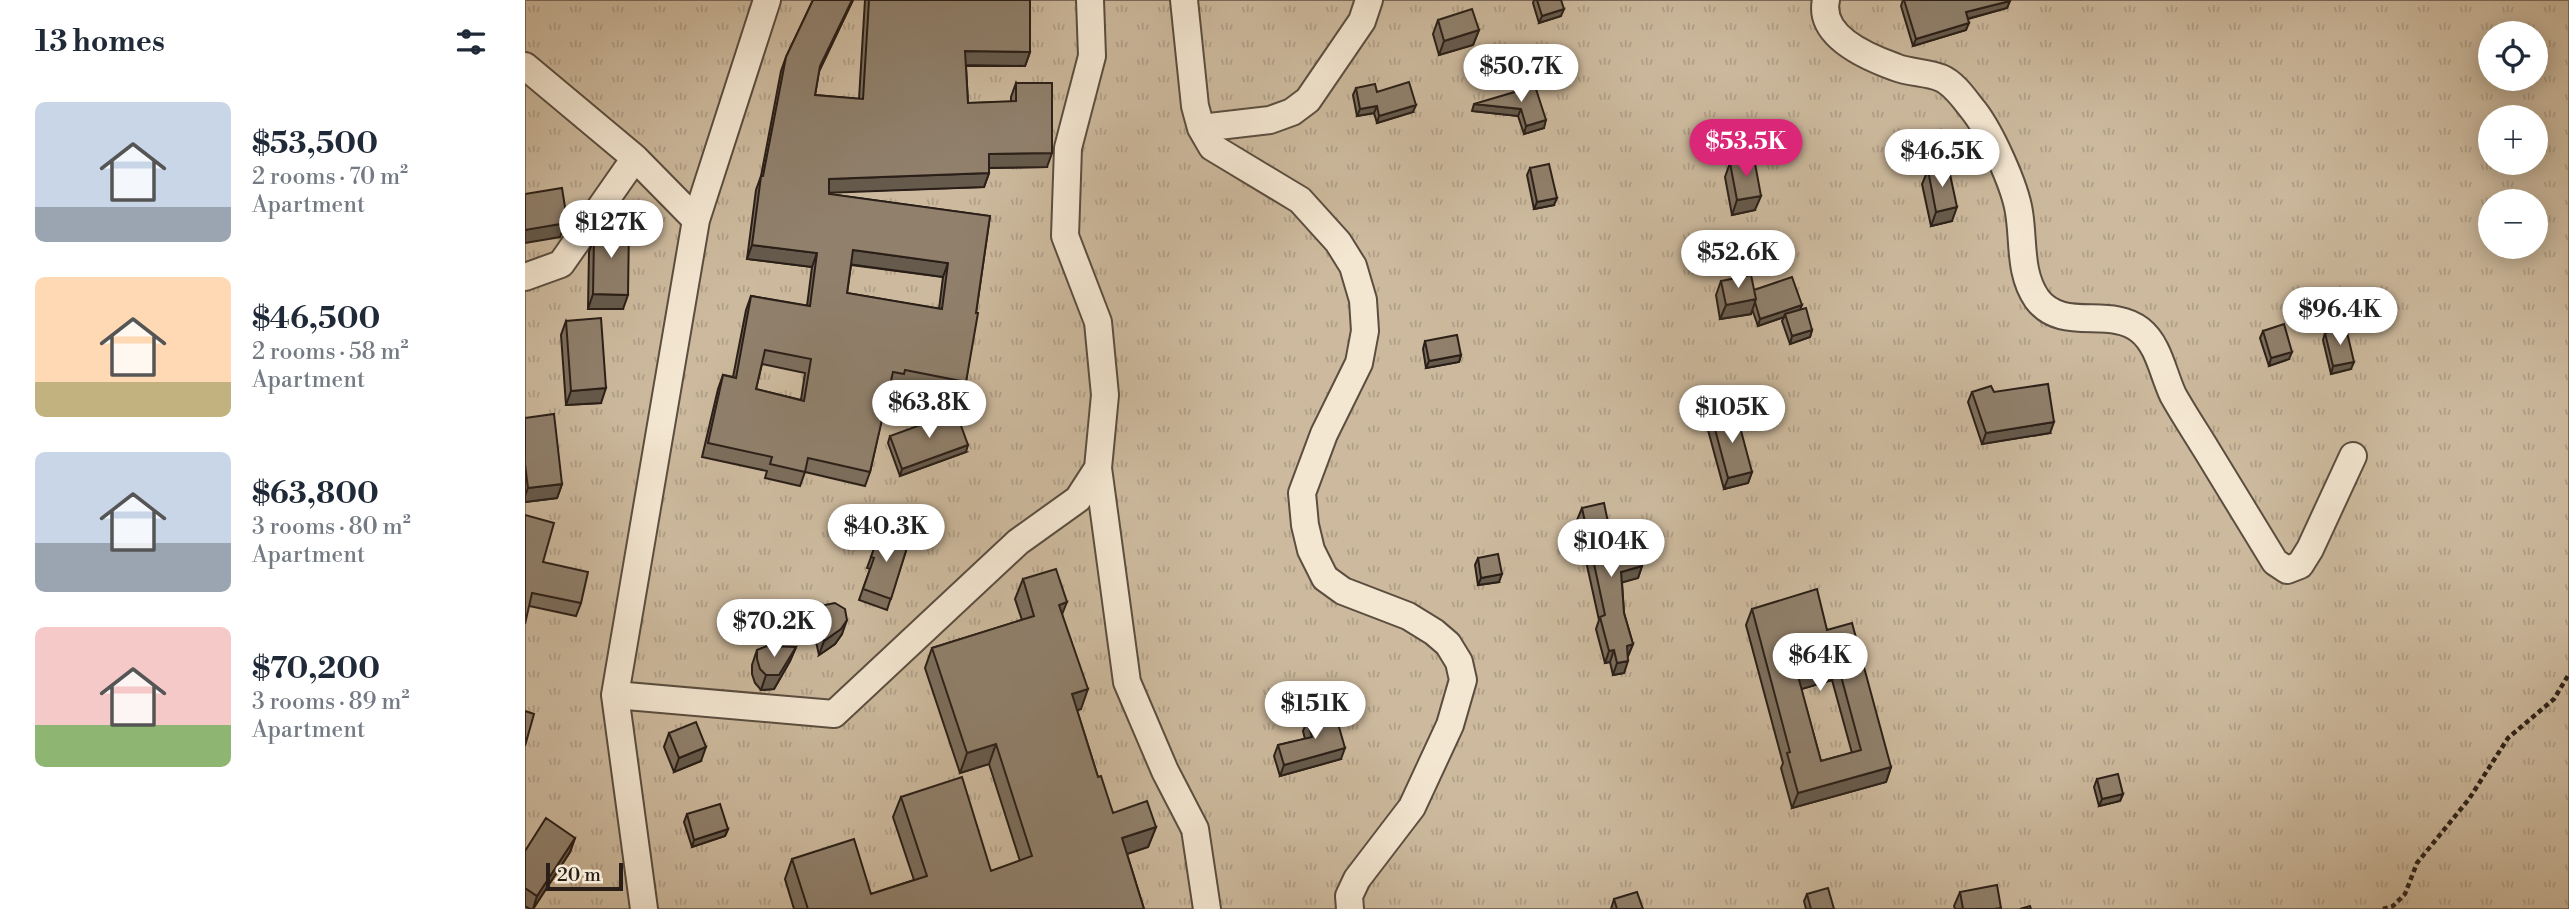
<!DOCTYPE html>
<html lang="en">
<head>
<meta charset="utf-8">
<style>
	body { margin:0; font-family:"Libre Bodoni",serif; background:#f6f6f7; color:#1f2937; height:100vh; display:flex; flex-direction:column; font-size:26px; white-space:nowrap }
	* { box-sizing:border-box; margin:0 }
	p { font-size:23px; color:#747a83 }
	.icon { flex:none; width:38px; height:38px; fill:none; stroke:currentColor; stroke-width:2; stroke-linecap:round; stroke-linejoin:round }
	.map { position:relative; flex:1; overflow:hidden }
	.side { display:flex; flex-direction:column; background:#fff; width:525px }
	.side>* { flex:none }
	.fabs { position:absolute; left:1953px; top:21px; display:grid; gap:14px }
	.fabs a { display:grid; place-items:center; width:70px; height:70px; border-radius:50%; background:#fff; box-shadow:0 4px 18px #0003; font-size:35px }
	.scale { position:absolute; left:21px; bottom:18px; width:77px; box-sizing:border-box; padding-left:7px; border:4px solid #2a1f18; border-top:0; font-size:19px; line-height:24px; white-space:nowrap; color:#2a1f18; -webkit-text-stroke:5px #f4e7d2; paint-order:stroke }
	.price { position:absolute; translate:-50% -60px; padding:0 16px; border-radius:24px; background:#fff; color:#222; font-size:23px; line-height:46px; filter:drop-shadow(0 2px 4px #0008) }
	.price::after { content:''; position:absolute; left:50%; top:42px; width:21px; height:16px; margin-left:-10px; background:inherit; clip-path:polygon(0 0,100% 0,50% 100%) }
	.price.on { background:#db2777; color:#fff }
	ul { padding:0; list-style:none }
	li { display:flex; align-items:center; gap:21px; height:175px; padding:0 35px }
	li span { display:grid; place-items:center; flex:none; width:196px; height:140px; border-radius:10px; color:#555 }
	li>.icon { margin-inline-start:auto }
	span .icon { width:84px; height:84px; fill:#fffc; stroke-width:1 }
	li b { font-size:30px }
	h2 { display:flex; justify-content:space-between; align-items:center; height:84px; padding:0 35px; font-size:30px }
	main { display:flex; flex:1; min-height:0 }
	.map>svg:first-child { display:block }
	.grass { fill:url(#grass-tufts); stroke:#7c6c5b; stroke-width:2; fill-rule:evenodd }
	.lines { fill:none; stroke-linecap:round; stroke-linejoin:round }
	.minor-casing { stroke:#5b4e40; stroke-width:30 }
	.path { stroke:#2a1f18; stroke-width:4.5; stroke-dasharray:5 3.5; stroke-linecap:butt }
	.minor { stroke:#f4e7d2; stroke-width:26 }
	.wall { fill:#7c6e5d; stroke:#2a1f18; stroke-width:2; fill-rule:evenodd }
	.shaded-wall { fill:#655a4c; stroke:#2a1f18; stroke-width:2 }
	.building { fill:#90806c; stroke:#2a1f18; stroke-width:2; fill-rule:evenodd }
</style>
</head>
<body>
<main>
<section class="side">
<h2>13 homes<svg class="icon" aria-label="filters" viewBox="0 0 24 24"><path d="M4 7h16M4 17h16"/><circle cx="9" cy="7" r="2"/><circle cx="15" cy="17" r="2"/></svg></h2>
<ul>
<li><span style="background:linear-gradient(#c9d6e8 75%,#9aa5b1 0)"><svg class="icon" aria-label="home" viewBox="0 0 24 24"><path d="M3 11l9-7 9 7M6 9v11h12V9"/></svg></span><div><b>$53,500</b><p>2 rooms · 70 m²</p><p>Apartment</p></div></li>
<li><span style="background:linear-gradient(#ffd9b3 75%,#c2b280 0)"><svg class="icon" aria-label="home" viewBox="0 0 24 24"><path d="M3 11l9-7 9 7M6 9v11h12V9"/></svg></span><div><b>$46,500</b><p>2 rooms · 58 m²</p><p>Apartment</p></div></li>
<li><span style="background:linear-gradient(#c9d6e8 65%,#9aa5b1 0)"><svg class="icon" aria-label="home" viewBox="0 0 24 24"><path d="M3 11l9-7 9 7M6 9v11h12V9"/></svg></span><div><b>$63,800</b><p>3 rooms · 80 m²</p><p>Apartment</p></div></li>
<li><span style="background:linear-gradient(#f6c9c9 70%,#8fb573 0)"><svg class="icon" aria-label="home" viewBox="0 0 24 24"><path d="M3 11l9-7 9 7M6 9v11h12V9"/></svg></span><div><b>$70,200</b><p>3 rooms · 89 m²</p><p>Apartment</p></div></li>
</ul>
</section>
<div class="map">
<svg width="2044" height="909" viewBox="0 0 2044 909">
	<defs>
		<pattern id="grass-tufts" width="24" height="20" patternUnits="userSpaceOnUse" patternTransform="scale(1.75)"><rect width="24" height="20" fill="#cdba9e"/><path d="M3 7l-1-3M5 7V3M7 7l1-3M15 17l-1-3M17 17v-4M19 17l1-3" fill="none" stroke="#b09f87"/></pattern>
	</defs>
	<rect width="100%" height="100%" fill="#eedab9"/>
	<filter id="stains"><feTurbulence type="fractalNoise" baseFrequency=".00286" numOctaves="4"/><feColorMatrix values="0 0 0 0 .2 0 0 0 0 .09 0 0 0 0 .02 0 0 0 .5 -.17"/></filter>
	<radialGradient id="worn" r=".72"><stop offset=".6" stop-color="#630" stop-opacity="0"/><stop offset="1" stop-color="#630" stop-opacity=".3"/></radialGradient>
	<path class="grass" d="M0 0H2044V909H0ZM1965 33H2011V79H1965ZM1965 117H2011V163H1965ZM1965 201H2011V247H1965Z"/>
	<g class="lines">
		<defs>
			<path id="minor" d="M565 0 567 56 543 148 540 236 573 322 580 395 573 468 602 682 640 771 670 829 682 909
				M659 0 670 106 676 128 687 147 775 200 813 242 828 266 838 300 840 331 834 363 799 434 777 493 780 525 786 550 800 578 818 591 883 616 909 632 923 644 934 662 938 680 925 725 887 807 832 879 824 896 825 909
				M1301 0C1293 36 1342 57 1370 67 1384 73 1402 72 1416 78 1430 84 1440 100 1449 111 1466 133 1490 186 1494 212 1499 242 1494 273 1512 299 1537 333 1585 306 1615 330 1634 345 1638 374 1648 395 1658 413 1670 431 1681 449 1704 487 1727 524 1750 562L1762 570 1775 565 1785 549 1828 456
				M0 66 110 158 171 220
				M676 128 745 120 767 112 783 100 837 21 844 0
				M0 277 36 264 110 158
				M90 695 309 714 493 542 553 499 573 468
				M119 909 90 695 171 220 242 0"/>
		</defs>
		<use href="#minor" class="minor-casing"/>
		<path class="path" d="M1858 909 1868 906 1880 894 1892 863 1944 799 1983 738 2029 699 2044 674"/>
		<use href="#minor" class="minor"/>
	</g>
	<path class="wall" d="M288 0H328L294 71 290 95 334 99 340 0H505V52L500 66H441L443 103 486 102V97L491 83 522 167 464 168V173L459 187 304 192V194L465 216 441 382 435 396 375 384 374 388 364 386 345 472 340 486 280 472 275 486 240 478 242 471 177 457 193 389 198 375 208 377 221 310 226 296 282 306 287 267 222 259 231 190 236 176 256 71 261 57ZM326 265 418 277 414 309 322 293ZM237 364 280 373 276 400 231 389Z
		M1009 0H1036V16L1014 23 1008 3Z
		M1378 0H1485L1482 8 1443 19 1441 30 1388 46 1376 6Z
		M913 20 954 30 948 45 914 55 908 34Z
		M1010 86 1019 128 999 134 993 116 947 111Z
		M831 88 852 92 888 112 852 123 849 113 832 116 828 95Z
		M1205 163 1230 210 1207 215 1200 177Z
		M1005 168 1029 205 1009 209 1002 175Z
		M1403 170 1427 221 1406 226 1397 184Z
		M69 238 98 309H63L64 252Z
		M1196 281 1229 290 1275 310 1287 330 1285 337 1265 344 1257 321 1259 317 1233 326 1227 309 1226 314 1195 319 1191 295Z
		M41 321 76 403 41 405 36 335Z
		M1738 331 1764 359 1744 366 1735 338Z
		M1800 333 1826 369 1806 374 1798 340Z
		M900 341 936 355 934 362 901 368 898 349Z
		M1447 392H1469L1525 433 1457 444 1443 402Z
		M0 418 37 484 32 498 0 502Z
		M1187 418 1227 472 1223 483 1199 489 1183 430Z
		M365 436 441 452 375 476 363 443Z
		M1057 508 1089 551 1117 566 1113 578 1097 582 1099 613 1108 644 1103 656 1099 673 1088 675 1085 662 1080 663 1071 629 1074 620 1052 520Z
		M0 515 18 562 56 603 51 616 4 606Z
		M356 530 384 541 362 610 334 600 345 569 342 568Z
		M953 558 974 582 953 585 950 565Z
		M498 579 537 614 556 709 552 710 573 777 588 813 631 827 623 847 602 854 619 909H269L260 879 267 859 346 894 389 880 368 817 376 797 466 871 495 861 464 764 435 773 400 668 407 648 497 620 490 599Z
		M1227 609 1302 630 1366 767 1361 782 1267 808 1256 768 1258 763 1221 625ZM1307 680 1327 753 1296 761 1276 689Z
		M293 614 317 634 310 644 294 655 288 628Z
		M271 647 265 661 249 689 236 690 230 683 227 674V665L232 650Z
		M782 721 816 759 755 776 749 756 753 745 780 739 778 731Z
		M144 733 176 761 149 772 139 747Z
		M1572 779 1598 794 1595 801 1574 806 1569 787Z
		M162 814 203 829 200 836 167 847 159 822Z
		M50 838 45 852 8 909H5L0 906V851Z
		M1435 892 1476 909H1430L1429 906Z
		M1282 894 1309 909H1281L1279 901Z
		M1089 899 1118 909H1086Z"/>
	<path class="shaded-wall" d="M327 0H328L290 80 295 66Z
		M1485 1 1482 8 1438 20 1441 12Z
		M1039 9 1036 16 1014 23 1017 16Z
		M1444 23 1441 30 1388 46 1391 39Z
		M954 30 948 45 914 55 919 41Z
		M440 51 505 52 500 66 435 65Z
		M949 104 996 109 993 116 947 111Z
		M891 105 888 112 852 123 854 116Z
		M852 106 849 113 832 116 835 109Z
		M1021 120 1019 128 999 134 1001 126Z
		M527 153 522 167 458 168 464 154Z
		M464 173 459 187 299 193 304 179Z
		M1236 196 1230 210 1207 215 1212 200Z
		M1032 198 1029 205 1009 209 1012 202Z
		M1432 207 1427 221 1406 226 1411 212Z
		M42 220 35 237 0 243V230Z
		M227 245 292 253 287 267 222 259Z
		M328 250 423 263 418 277 323 264Z
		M68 294 103 295 98 309H63Z
		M1231 299 1226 314 1195 319 1201 305Z
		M1277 305 1274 312 1260 314 1259 317 1233 326 1235 319Z
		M1287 330 1285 337 1265 344 1267 336Z
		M1767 352 1764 359 1744 366 1746 358Z
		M936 355 934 362 901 368 904 361Z
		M1829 362 1826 369 1806 374 1808 366Z
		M81 388 76 403 41 405 46 391Z
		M1529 422 1525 433 1457 444 1461 433Z
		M443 445 441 452 375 476 377 469Z
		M1227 472 1223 483 1199 489 1203 478Z
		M37 484 32 498 0 502V496L3 488Z
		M1117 566 1113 578 1092 584 1096 572Z
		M977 574 974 582 953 585 956 578Z
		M542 602 534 622V605Z
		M322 620 317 634 310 644 294 655 299 641Z
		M1108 644 1103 656 1097 658 1102 646Z
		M271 647 265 661 249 689 236 690 241 675Z
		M1089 650 1085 662 1080 663 1084 651Z
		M1103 661 1099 673 1088 675 1092 663Z
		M1313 665 1307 680 1267 692 1273 676Z
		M563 689 556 709 540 714 547 694Z
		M471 744 464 764 435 773 442 753Z
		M181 747 176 761 149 772 154 758Z
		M820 748 816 759 755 776 759 765Z
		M1366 767 1361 782 1267 808 1273 793Z
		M1598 794 1595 801 1574 806 1577 799Z
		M631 827 623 847 590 858 597 838Z
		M203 829 200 836 167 847 169 840Z
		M50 838 45 852 8 909 12 896Z"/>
	<path class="building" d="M288 0H327L295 66 290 95 338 99 344 0H505V52L440 51 443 103 491 101V83H527V153L464 154V173L304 179V194L465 216 451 313H453L441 382 380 370 379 374 368 372 345 472 283 458 280 472 245 464 247 457 183 443 198 375 211 378 226 296 285 306 292 253 227 245 236 176H238L261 57ZM328 250 423 263 417 309 322 293ZM240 350 286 359 279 401 231 389Z
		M1012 0H1036L1039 9 1017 16Z
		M1379 0H1485V1L1441 12 1444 23 1391 39Z
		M947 9 954 30 919 41 913 20Z
		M884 82 891 105 854 116 852 106 835 109 831 88 850 84 852 92Z
		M1010 86 1021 120 1001 126 996 109 949 104Z
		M1229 158 1236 196 1212 200 1205 163Z
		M1024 164 1032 198 1012 202 1005 168Z
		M1423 165 1432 207 1411 212 1403 170Z
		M37 188 42 220 41 223 0 230V194Z
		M78 224 104 225 103 295 68 294 69 238Z
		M1226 275 1231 299 1201 305 1196 281Z
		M1267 277 1277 305 1235 319 1230 302 1231 299 1229 290Z
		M1281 308 1287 330 1267 336 1260 314Z
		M76 318 81 388 46 391 41 321Z
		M1759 324 1767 352 1746 358 1738 331Z
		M1821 328 1829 362 1808 366 1800 333Z
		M932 335 936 355 904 361 900 341Z
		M1523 384 1529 422 1461 433 1447 392 1466 386 1469 392Z
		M431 412 443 445 377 469 365 436Z
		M1211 412 1227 472 1203 478 1187 418Z
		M29 414 37 484 3 488 0 464V418Z
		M1079 503 1089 551 1111 545 1117 566 1096 572 1099 613 1108 644 1102 646 1103 661 1092 663 1089 650 1084 651 1075 617 1080 615 1057 508Z
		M0 515 29 523 18 562 63 572 56 603 7 593 0 624Z
		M356 530 384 541 366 599 338 589 349 558 346 557Z
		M973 554 977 574 956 578 953 558Z
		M531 569 542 602 534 605 563 689 547 694 573 777 576 776 588 813 622 801 631 827 597 838 619 909H283L267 859 329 839 346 894 402 876 376 797 437 777 466 871 507 856 471 744 442 753 407 648 509 616 498 579Z
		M1292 589 1302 630 1327 623 1366 767 1273 793 1262 753 1265 752 1227 609ZM1313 665 1336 750 1296 761 1273 676Z
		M310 603 320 609 322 620 316 629 299 641 293 614 300 605Z
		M242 646 271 647 254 675H241L235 669 232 659V650Z
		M0 711 9 714 0 746Z
		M810 713 820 748 759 765 753 745 787 737 782 721Z
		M171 722 181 747 154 758 144 733Z
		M1593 774 1598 794 1577 799 1572 779Z
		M195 804 203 829 169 840 162 814Z
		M21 818 50 838 12 896 0 888V851Z
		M1472 885 1476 908 1469 909H1438L1435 892Z
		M1303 888 1309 909H1286L1282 894Z
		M1112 892 1118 909H1092L1089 899Z
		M1505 906 1506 909H1495Z"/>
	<rect width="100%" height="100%" filter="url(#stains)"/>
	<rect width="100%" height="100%" fill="url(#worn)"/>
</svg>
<div class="fabs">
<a><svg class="icon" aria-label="locate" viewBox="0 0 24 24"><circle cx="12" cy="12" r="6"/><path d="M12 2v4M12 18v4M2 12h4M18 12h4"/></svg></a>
<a>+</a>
<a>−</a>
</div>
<div class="scale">20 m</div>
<b class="price" style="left:996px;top:104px">$50.7K</b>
<b class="price on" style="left:1221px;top:179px">$53.5K</b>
<b class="price" style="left:1417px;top:189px">$46.5K</b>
<b class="price" style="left:86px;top:260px">$127K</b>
<b class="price" style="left:1213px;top:290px">$52.6K</b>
<b class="price" style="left:1815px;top:347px">$96.4K</b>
<b class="price" style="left:404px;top:440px">$63.8K</b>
<b class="price" style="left:1207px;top:445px">$105K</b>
<b class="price" style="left:361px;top:564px">$40.3K</b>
<b class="price" style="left:1086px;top:579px">$104K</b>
<b class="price" style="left:249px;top:659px">$70.2K</b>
<b class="price" style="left:1295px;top:693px">$64K</b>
<b class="price" style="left:790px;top:741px">$151K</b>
</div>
</main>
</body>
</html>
